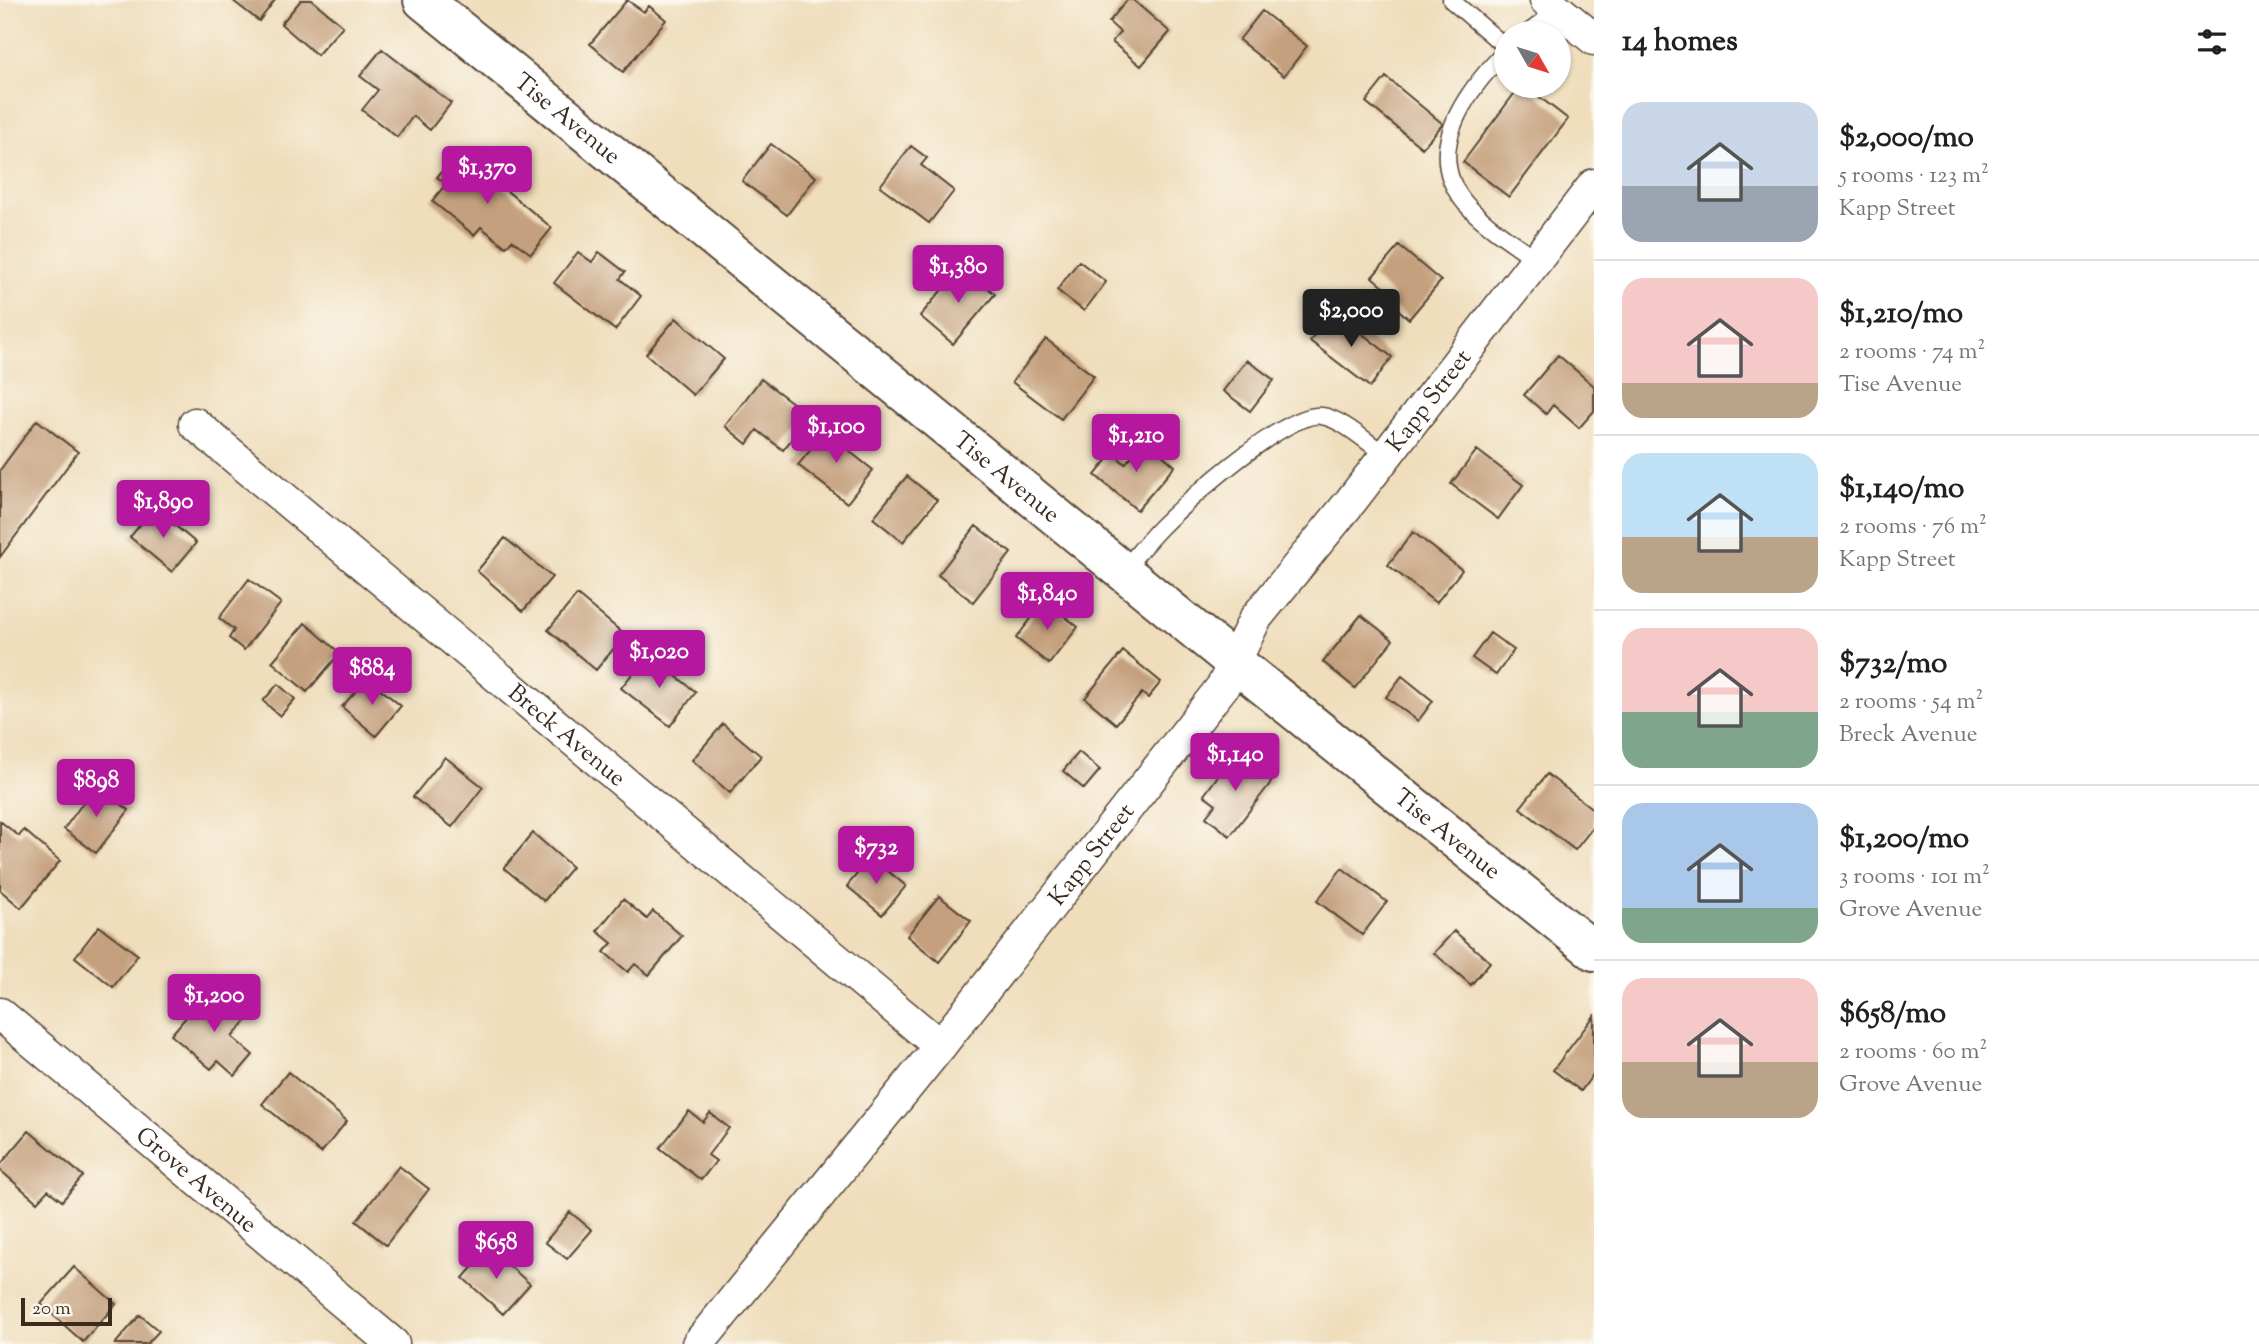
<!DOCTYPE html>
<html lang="en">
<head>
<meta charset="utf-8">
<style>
	body { margin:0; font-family:"Sorts Mill Goudy",serif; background:#f6f6f6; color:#202124; height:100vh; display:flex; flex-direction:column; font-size:26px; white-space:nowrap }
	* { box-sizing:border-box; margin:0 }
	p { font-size:23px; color:#757577 }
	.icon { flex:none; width:38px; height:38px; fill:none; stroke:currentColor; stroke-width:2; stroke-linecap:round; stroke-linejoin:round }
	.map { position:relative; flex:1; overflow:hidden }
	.side { display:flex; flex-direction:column; background:#fff; width:665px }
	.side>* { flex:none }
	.needle { width:46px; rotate:129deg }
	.controls { position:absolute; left:1494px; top:21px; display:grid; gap:14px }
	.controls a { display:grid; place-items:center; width:77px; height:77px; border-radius:50%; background:#fff; box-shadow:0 2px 5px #0004; font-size:35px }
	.scale { position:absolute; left:21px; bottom:18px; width:91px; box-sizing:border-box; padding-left:7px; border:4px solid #3b2a1e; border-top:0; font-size:19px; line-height:24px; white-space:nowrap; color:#3b2a1e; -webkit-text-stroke:5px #fbf7ec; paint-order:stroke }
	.price { position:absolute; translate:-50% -60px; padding:0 16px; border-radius:7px; background:#b5179e; color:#fff; font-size:23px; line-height:46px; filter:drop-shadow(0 2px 4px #0008) }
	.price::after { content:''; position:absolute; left:50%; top:42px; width:21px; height:16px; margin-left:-10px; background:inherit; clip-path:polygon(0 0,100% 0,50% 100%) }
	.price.selected { background:#222; color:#fff }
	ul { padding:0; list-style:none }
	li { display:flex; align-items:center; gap:21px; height:175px; padding:0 28px }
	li+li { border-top:2px solid #e0e0e0 }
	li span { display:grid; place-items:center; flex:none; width:196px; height:140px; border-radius:21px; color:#555 }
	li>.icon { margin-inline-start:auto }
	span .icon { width:84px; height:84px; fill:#fffc; stroke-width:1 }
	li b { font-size:30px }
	h2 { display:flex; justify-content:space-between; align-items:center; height:84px; padding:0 28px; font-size:30px }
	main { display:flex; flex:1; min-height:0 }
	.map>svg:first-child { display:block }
	.building { fill:#c5a07e }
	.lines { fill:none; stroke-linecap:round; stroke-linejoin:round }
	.lane-casing { stroke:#564536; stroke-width:19 }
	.street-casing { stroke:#564536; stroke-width:35 }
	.secondary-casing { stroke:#564536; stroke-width:42 }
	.lane { stroke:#fff; stroke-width:16 }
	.street { stroke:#fff; stroke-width:32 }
	.secondary { stroke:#fff; stroke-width:38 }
	.labels { text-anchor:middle; stroke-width:5; stroke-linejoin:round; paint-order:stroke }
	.street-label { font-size:24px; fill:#3b2a1e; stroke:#fbf7ec }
</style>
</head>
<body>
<main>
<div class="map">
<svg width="1594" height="1344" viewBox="0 0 1594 1344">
	<rect width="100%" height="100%" fill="#fbf7ec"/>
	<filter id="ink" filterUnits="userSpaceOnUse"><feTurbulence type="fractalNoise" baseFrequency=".0143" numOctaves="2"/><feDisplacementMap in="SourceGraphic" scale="14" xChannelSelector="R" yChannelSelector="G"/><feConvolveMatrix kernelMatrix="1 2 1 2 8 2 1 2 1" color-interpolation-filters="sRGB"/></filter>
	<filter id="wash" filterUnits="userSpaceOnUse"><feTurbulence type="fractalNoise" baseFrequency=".00686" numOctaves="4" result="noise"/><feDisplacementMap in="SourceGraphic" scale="28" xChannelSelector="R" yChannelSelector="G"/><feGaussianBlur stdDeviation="1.57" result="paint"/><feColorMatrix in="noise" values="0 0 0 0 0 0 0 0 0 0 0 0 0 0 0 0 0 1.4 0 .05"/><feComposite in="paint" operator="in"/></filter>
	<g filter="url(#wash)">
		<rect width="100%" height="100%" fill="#efddbb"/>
		<g id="blocks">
			<path class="building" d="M232 0H275L259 21Z
				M301 0H312L343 26 317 55 281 24Z
				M627 0 644 12 649 6 666 20 623 72 590 44Z
				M1127 0H1133L1170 32 1141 66 1112 42 1120 32 1109 22Z
				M1262 11 1307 46 1284 76 1239 40Z
				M382 49 451 103 430 130 413 116 397 137 362 110 378 90 360 76Z
				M1386 77 1443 124 1422 148 1366 102Z
				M1520 86H1525L1568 119 1509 197 1463 162Z
				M771 144 816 177 787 215 742 181Z
				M911 146 927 158 921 165 954 191 929 223 880 186Z
				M458 151 552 228 531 254 512 240 506 247 481 227 474 235 432 201 446 184 437 177Z
				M1399 246 1441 281 1409 319 1388 301 1393 295 1372 277Z
				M578 252 592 262 599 252 625 272 620 279 641 296 615 330 554 283Z
				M1079 261 1106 282 1084 311 1057 290Z
				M962 266 995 294 953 344 920 316Z
				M1333 311 1392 357 1370 387 1310 341Z
				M676 318 724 359 693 395 646 354Z
				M1046 339 1094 376 1061 419 1012 382Z
				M1558 355 1594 386V411L1579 428 1553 405 1546 414 1524 395Z
				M1247 360 1274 380 1250 411 1223 391Z
				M761 379 810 416 783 450 757 430 747 444 725 426Z
				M37 420 78 452 0 557V470Z
				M830 426 850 441 844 447 873 470 847 503 798 465Z
				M1145 440 1175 466 1137 510 1095 475 1113 453 1125 464Z
				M1477 450 1523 485 1498 519 1451 484Z
				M907 476 937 500 903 542 873 518Z
				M154 508 196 543 172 572 130 537Z
				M976 526 1011 553 973 602 938 575Z
				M1413 532 1462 570 1436 603 1388 565Z
				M505 538 552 577 523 611 477 571Z
				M249 579 281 603 244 650 229 638 234 630 219 618Z
				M577 595 625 635 596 670 548 630Z
				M1045 601 1078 627 1049 664 1016 638Z
				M1361 615 1393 640 1355 688 1323 662Z
				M305 623 340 653 307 692 272 662Z
				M1490 633 1514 650 1496 675 1472 658Z
				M1123 651 1161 682 1148 698 1142 693 1116 724 1085 698Z
				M648 654 696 692 670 726 621 688Z
				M1402 676 1433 701 1418 721 1386 697Z
				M367 678 401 706 376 736 342 707Z
				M278 684 295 699 280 716 263 701Z
				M723 724 761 756 730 793 692 760Z
				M1079 752 1100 770 1084 789 1063 771Z
				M1235 753 1272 781 1230 836 1206 817 1216 804 1204 795Z
				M445 757 483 787 452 827 413 797Z
				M1547 774 1594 810V826L1575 850 1520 808Z
				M96 785 129 810 96 853 64 829Z
				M0 821 19 836 24 830 60 861 21 908 0 890Z
				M533 833 572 867 544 901 504 868Z
				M871 857 906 886 882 915 847 886Z
				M1342 868 1387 902 1362 935 1317 901Z
				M939 896 971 921 939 962 907 936Z
				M623 899 647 919 653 911 682 936 649 975 635 964 628 972 604 952 612 943 597 931Z
				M99 926 138 955 113 987 75 957Z
				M1454 931 1490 962 1471 985 1434 953Z
				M210 989 247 1020 232 1037 253 1055 235 1076 218 1061 211 1069 171 1035Z
				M1594 1016V1073L1581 1091 1553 1070Z
				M288 1072 347 1121 321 1153 262 1104Z
				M689 1111 703 1122 710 1113 729 1128 708 1155 716 1161 701 1180 660 1148Z
				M29 1131 83 1176 62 1201 48 1190 37 1202 0 1170V1165Z
				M399 1166 429 1189 386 1245 356 1221Z
				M570 1212 592 1230 567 1259 545 1242Z
				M489 1248 530 1284 503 1314 463 1278Z
				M74 1267 116 1304 83 1342 41 1304Z
				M140 1315 159 1331 147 1344H115Z"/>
		</g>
	</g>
	<g filter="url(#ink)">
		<use href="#blocks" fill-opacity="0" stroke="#564536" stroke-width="2"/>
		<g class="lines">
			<defs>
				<path id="lane" d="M1451 0 1507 48
					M1528 33 1558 10
					M1507 50C1467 90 1421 151 1465 203 1483 224 1514 243 1537 260
					M1123 571C1136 556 1148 540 1162 526 1187 501 1289 409 1322 416 1342 419 1369 444 1386 455"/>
				<g id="street">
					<path d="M1546 0 1594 39"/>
					<path id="s1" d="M195 424 940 1046"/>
					<path id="s2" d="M0 1014 393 1344"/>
					<path id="s3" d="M698 1344 940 1046 1223 686 1255 619 1351 501 1594 185"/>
				</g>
				<g id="secondary">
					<path id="s4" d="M423 0 1233 661 1594 951"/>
				</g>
			</defs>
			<use href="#lane" class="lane-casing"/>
			<use href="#street" class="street-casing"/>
			<use href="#secondary" class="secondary-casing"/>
			<use href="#lane" class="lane"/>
			<use href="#street" class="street"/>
			<use href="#secondary" class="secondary"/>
		</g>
	</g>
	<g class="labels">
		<g class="street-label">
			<text dy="8" stroke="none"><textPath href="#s4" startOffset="187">Tise Avenue</textPath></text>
			<text dy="8" stroke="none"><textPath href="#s3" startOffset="1195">Kapp Street</textPath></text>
			<text dy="8" stroke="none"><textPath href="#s4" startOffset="754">Tise Avenue</textPath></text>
			<text dy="8" stroke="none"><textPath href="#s1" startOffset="485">Breck Avenue</textPath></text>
			<text dy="8" stroke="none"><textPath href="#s4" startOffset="1321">Tise Avenue</textPath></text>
			<text dy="8" stroke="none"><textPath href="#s3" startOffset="628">Kapp Street</textPath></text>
			<text dy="8" stroke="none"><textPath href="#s2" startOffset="257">Grove Avenue</textPath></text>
		</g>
	</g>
</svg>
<div class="controls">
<a><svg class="needle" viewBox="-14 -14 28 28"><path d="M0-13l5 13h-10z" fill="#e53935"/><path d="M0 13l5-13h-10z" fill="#757577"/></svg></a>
</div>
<div class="scale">20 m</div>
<b class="price" style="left:487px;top:206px">$1,370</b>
<b class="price" style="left:958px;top:305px">$1,380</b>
<b class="price selected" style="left:1351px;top:349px">$2,000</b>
<b class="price" style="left:836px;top:465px">$1,100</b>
<b class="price" style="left:1136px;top:474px">$1,210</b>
<b class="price" style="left:163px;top:540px">$1,890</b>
<b class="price" style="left:1047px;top:632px">$1,840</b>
<b class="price" style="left:659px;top:690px">$1,020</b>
<b class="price" style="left:372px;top:707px">$884</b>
<b class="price" style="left:1235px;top:793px">$1,140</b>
<b class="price" style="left:96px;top:819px">$898</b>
<b class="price" style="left:876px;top:886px">$732</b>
<b class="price" style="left:214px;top:1034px">$1,200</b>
<b class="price" style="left:496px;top:1281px">$658</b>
</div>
<section class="side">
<h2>14 homes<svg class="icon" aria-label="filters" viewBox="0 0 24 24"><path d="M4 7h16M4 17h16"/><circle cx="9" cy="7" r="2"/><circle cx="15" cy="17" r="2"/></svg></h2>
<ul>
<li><span style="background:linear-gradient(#c9d6e8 60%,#9aa5b1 0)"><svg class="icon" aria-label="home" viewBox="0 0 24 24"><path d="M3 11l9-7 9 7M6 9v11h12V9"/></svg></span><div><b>$2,000/mo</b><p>5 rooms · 123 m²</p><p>Kapp Street</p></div></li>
<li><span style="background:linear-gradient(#f6c9c9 75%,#b9a48a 0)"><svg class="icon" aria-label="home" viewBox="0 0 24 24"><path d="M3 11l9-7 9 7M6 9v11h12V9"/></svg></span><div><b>$1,210/mo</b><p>2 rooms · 74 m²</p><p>Tise Avenue</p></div></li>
<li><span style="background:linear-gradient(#bfe0f5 60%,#b9a48a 0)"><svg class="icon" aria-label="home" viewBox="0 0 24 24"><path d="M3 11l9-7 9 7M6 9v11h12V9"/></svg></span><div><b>$1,140/mo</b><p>2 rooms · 76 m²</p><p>Kapp Street</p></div></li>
<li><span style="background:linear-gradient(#f6c9c9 60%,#7fa58c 0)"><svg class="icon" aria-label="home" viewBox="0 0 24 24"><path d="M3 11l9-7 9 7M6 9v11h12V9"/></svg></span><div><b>$732/mo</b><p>2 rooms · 54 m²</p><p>Breck Avenue</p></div></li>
<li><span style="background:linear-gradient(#a9c7e8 75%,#7fa58c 0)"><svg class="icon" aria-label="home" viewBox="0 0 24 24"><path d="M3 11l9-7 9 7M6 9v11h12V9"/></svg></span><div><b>$1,200/mo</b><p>3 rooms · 101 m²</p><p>Grove Avenue</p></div></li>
<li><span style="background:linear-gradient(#f6c9c9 60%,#b9a48a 0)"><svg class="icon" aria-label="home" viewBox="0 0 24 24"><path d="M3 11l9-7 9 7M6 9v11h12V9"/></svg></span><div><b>$658/mo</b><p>2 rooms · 60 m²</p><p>Grove Avenue</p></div></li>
</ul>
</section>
</main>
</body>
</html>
